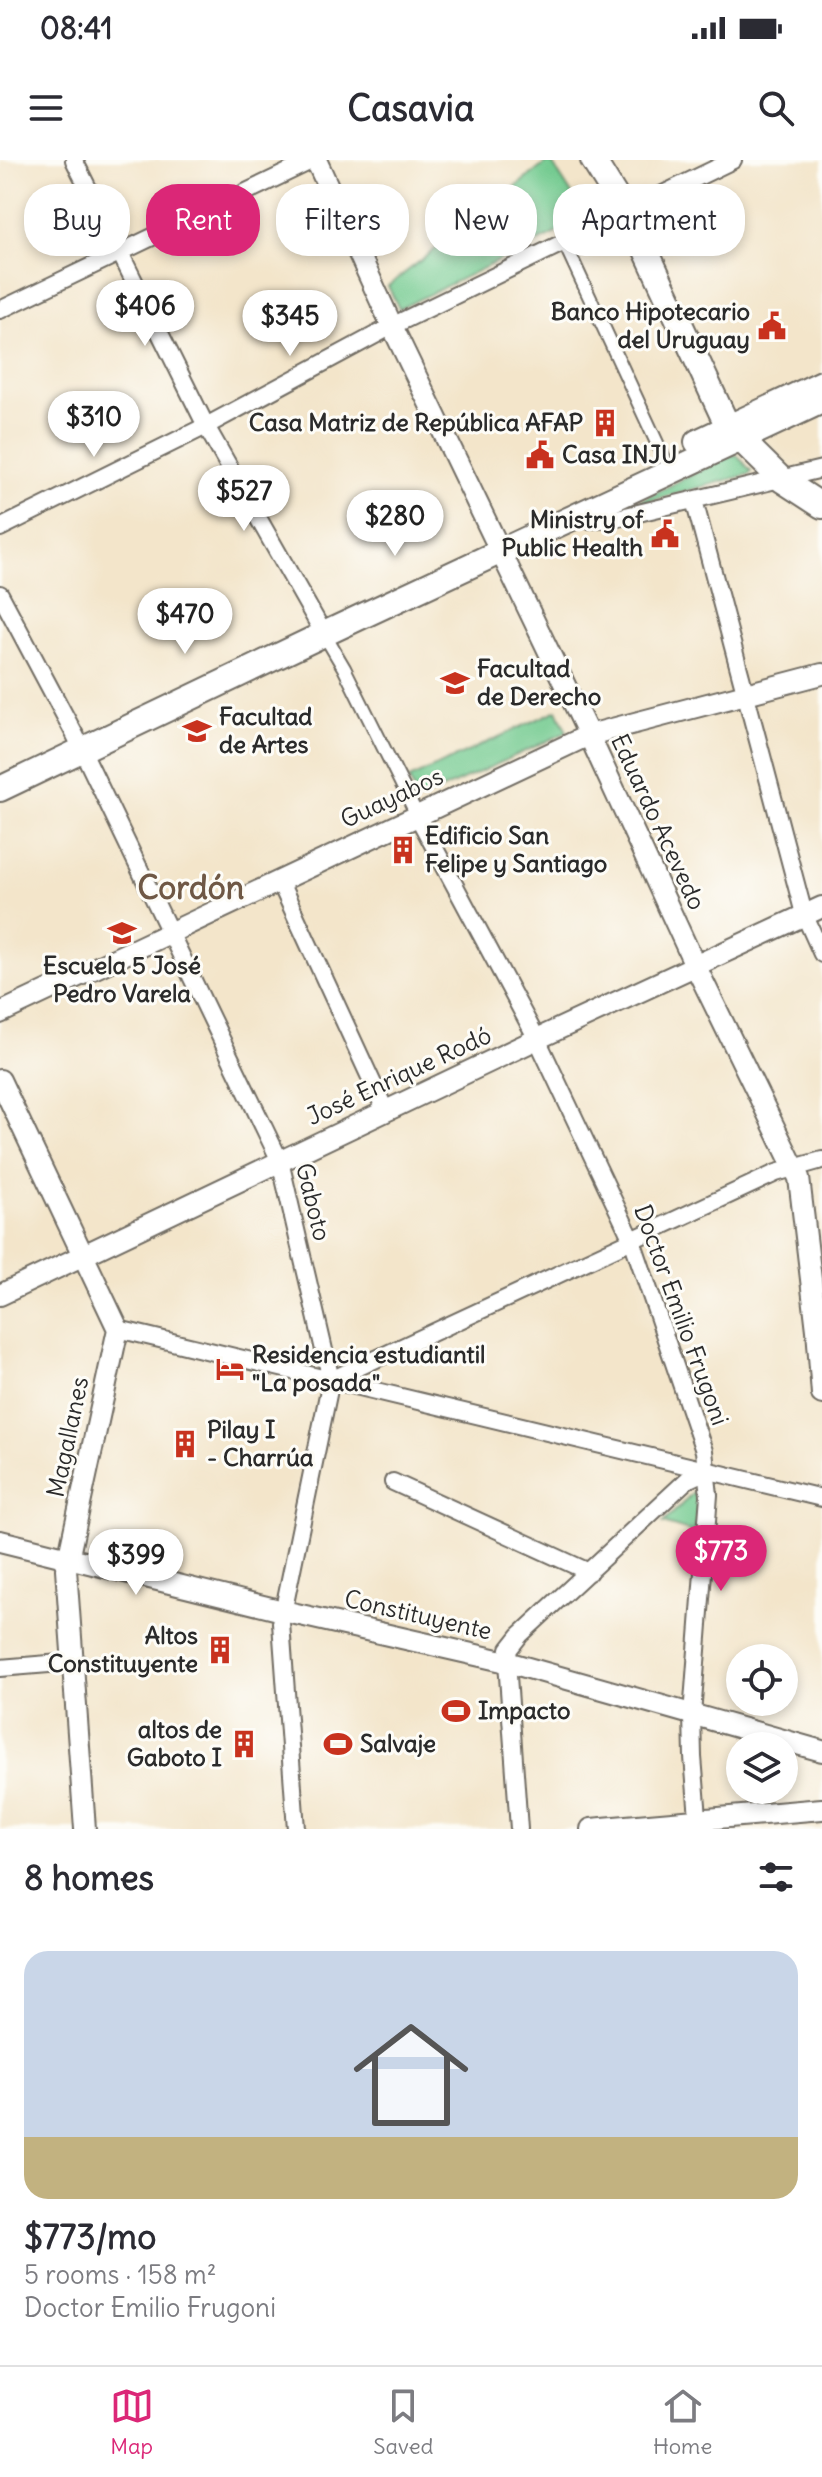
<!DOCTYPE html>
<html lang="en">
<head>
<meta charset="utf-8">
<style>
	body { margin:0; font-family:Delius,sans-serif; background:#f7f7f7; color:#2b2b33; height:100vh; display:flex; flex-direction:column; font-size:30px; white-space:nowrap }
	* { box-sizing:border-box; margin:0 }
	p { font-size:26px; color:#7c7c81 }
	.icon { flex:none; width:44px; height:44px; fill:none; stroke:currentColor; stroke-width:2; stroke-linecap:round; stroke-linejoin:round }
	.map { position:relative; height:1669px; overflow:hidden }
	.details { display:flex; flex-direction:column; background:#fff; flex:1 }
	.details>* { flex:none }
	.top-card { position:absolute; left:24px; top:24px; width:774px; height:72px; display:flex; gap:16px }
	.tools { position:absolute; left:726px; top:1484px; display:grid; gap:16px }
	.tools a { display:grid; place-items:center; width:72px; height:72px; border-radius:50%; background:#fff; box-shadow:0 4px 12px #0003; font-size:40px }
	.price { position:absolute; translate:-50% -68px; padding:0 18px; border-radius:28px; background:#fff; color:#222; font-size:26px; line-height:52px; filter:drop-shadow(0 2px 4px #0008) }
	.price::after { content:''; position:absolute; left:50%; top:48px; width:24px; height:18px; margin-left:-12px; background:inherit; clip-path:polygon(0 0,100% 0,50% 100%) }
	.price.active { background:#db2777; color:#fff }
	ul { padding:0; list-style:none }
	li { display:grid; align-content:center; gap:16px; height:424px; padding:0 24px }
	li+li { border-top:2px solid #e1e1e2 }
	li span { display:grid; place-items:center; height:248px; border-radius:24px; color:#555 }
	li>.icon { margin-inline-start:auto }
	span .icon { width:144px; height:144px; fill:#fffc; stroke-width:1 }
	li b { font-size:34px }
	h2 { display:flex; justify-content:space-between; align-items:center; height:96px; padding:0 24px; font-size:34px }
	.chip { padding:0 28px; border-radius:32px; background:#fff; box-shadow:0 4px 12px #0003; font-size:28px; line-height:72px }
	.chip.active { background:#db2777; color:#fff }
	.status { display:flex; justify-content:space-between; align-items:center; height:56px; padding:0 40px; background:#fff; direction:ltr }
	.status svg { height:22px; fill:currentColor }
	header { display:flex; justify-content:space-between; align-items:center; height:104px; padding:0 24px; background:#fff; font-size:36px; font-weight:700 }
	.menu { display:flex; justify-content:space-around; align-items:center; height:112px; border-top:2px solid #e1e1e2; background:#fff; font-size:22px; color:#7c7c81 }
	.menu a { display:grid; justify-items:center; gap:4px }
	.menu .active { color:#db2777 }
	.map>svg:first-child { display:block }
	.green { fill:#74cb91; stroke:#507b5e; stroke-width:2 }
	.lines { fill:none; stroke-linecap:round; stroke-linejoin:round }
	.pedestrian-casing { stroke:#716c63; stroke-width:16 }
	.minor-casing { stroke:#716c63; stroke-width:20 }
	.tertiary-casing { stroke:#716c63; stroke-width:24 }
	.secondary-casing { stroke:#716c63; stroke-width:28 }
	.pedestrian { stroke:#fff; stroke-width:12 }
	.minor { stroke:#fff; stroke-width:16 }
	.tertiary { stroke:#fff; stroke-width:20 }
	.secondary { stroke:#fff; stroke-width:24 }
	.labels { text-anchor:middle; stroke-width:6; stroke-linejoin:round; paint-order:stroke }
	.poi-label { font-size:24px; font-weight:bold; fill:#2b2b2b; stroke:#fdfcf7; text-anchor:start }
	.street-label { font-size:24px; fill:#2b2b2b; stroke:#fdfcf7 }
	.district-label { font-size:32px; font-weight:bold; fill:#6f5845; stroke:#fdfcf7 }
</style>
</head>
<body>
<div class="status"><b>08:41</b><svg viewBox="0 0 49 12"><path d="M0 12V9h3v3zM5 12V6h3v6zM10 12V3h3v9zM15 12V0h3v12zM26 1h20v11H26zM47 4h2v5h-2z"/></svg></div>
<header><svg class="icon" aria-label="menu" viewBox="0 0 24 24"><path d="M4 6h16M4 12h16M4 18h16"/></svg>Casavia<svg class="icon" aria-label="search" viewBox="0 0 24 24"><circle cx="10" cy="10" r="6"/><path d="M15 15l6 6"/></svg></header>
<div class="map">
<svg width="822" height="1669" viewBox="0 0 822 1669">
	<rect width="100%" height="100%" fill="#fdfcf7"/>
	<filter id="ink" filterUnits="userSpaceOnUse"><feTurbulence type="fractalNoise" baseFrequency=".0125" numOctaves="2"/><feDisplacementMap in="SourceGraphic" scale="16" xChannelSelector="R" yChannelSelector="G"/><feConvolveMatrix kernelMatrix="1 2 1 2 8 2 1 2 1" color-interpolation-filters="sRGB"/></filter>
	<filter id="wash" filterUnits="userSpaceOnUse"><feTurbulence type="fractalNoise" baseFrequency=".006" numOctaves="4" result="noise"/><feDisplacementMap in="SourceGraphic" scale="32" xChannelSelector="R" yChannelSelector="G"/><feGaussianBlur stdDeviation="1.8" result="paint"/><feColorMatrix in="noise" values="0 0 0 0 0 0 0 0 0 0 0 0 0 0 0 0 0 1.4 0 .05"/><feComposite in="paint" operator="in"/></filter>
	<g filter="url(#wash)">
		<rect width="100%" height="100%" fill="#f3e5ca"/>
		<path class="green" d="M550 0 587 58 399 149 388 126Z
			M732 295H737L751 311 750 314 645 342 641 340Z
			M557 550 567 572 419 640 409 619Z
			M693 1333 698 1335 695 1373 663 1363Z"/>
	</g>
	<g filter="url(#ink)">
		<g class="lines">
			<defs>
				<path id="pedestrian" d="M564 82 664 298
					M324 474 344 508 417 655"/>
				<path id="minor" d="M74 0 206 266 324 474
					M0 150 313 0
					M694 340 804 754 822 794
					M574 360H609L822 309
					M0 368 206 266 392 166 733 0
					M0 434 75 575 280 1001 331 1220 281 1463 296 1669
					M417 655 537 879 632 1080 704 1291 709 1335 692 1555 693 1597 699 1669
					M279 720 386 952
					M118 1169 822 1338
					M331 1220 776 1013 822 1000
					M393 1322 589 1412
					M0 1508 73 1502
					M519 1669 507 1502 509 1489 520 1475 687 1320 706 1311"/>
				<path id="tertiary" d="M316 0 392 166 589 575 695 805 799 1018 817 1170 822 1234
					M0 853 589 575 822 514
					M0 920 118 1169 66 1409 85 1669
					M0 1135 537 879 822 747
					M0 1381 283 1451 507 1502 822 1591
					M591 1669 822 1649"/>
				<path id="secondary" d="M593 0 637 71 728 267 782 320 822 346
					M697 282 822 223
					M0 629 324 474 822 241"/>
			</defs>
			<use href="#pedestrian" class="pedestrian-casing"/>
			<use href="#minor" class="minor-casing"/>
			<use href="#tertiary" class="tertiary-casing"/>
			<use href="#secondary" class="secondary-casing"/>
			<use href="#pedestrian" class="pedestrian"/>
			<use href="#minor" class="minor"/>
			<use href="#tertiary" class="tertiary"/>
			<use href="#secondary" class="secondary"/>
		</g>
	</g>
	<defs>
		<symbol id="civic-bare" viewBox="-9 -9 18 18"><path d="M-.6-6.5H3V-4.5H.6V-3L4-1V1h2V6H-6V1h2V-1L-.6-3ZM-1.2 2.5V6h2.4V2.5Z" fill="#c8321e" stroke="#fdfcf7" stroke-width="2.5" paint-order="stroke"/></symbol>
		<symbol id="building-bare" viewBox="-9 -9 18 18"><path d="M-4-6H4V6H1V3H-1V6H-4ZM-2.5-4.3h1.7v1.8h-1.7ZM.8-4.3h1.7v1.8H.8ZM-2.5-1h1.7V.8h-1.7ZM.8-1h1.7V.8H.8Z" fill="#c8321e" stroke="#fdfcf7" stroke-width="2.5" paint-order="stroke"/></symbol>
		<symbol id="university-bare" viewBox="-9 -9 18 18"><path d="M0-5L7-2L0 1L-7-2ZM-4 1L0 2.5L4 1V4Q0 6-4 4Z" fill="#c8321e" stroke="#fdfcf7" stroke-width="2.5" paint-order="stroke"/></symbol>
		<symbol id="school-bare" viewBox="-9 -9 18 18"><path d="M0-5L7-2L0 1L-7-2ZM-4 1L0 2.5L4 1V4Q0 6-4 4Z" fill="#c8321e" stroke="#fdfcf7" stroke-width="2.5" paint-order="stroke"/></symbol>
		<symbol id="hotel-bare" viewBox="-9 -9 18 18"><path d="M-6-4.5h1.5V1H6V5H4.5V3h-9V5H-6ZM-4 0a1.8 1.8 0 1 1 3.6 0ZM.5 0V-2.5h3Q6-2.5 6 0Z" fill="#c8321e" stroke="#fdfcf7" stroke-width="2.5" paint-order="stroke"/></symbol>
		<symbol id="stadium-bare" viewBox="-9 -9 18 18"><path d="M0-5a6.5 5 0 1 0 0 10a6.5 5 0 1 0 0-10ZM-3.5-1.8h7v3.6h-7Z" fill="#c8321e" stroke="#fdfcf7" stroke-width="2.5" paint-order="stroke"/></symbol>
	</defs>
	<g fill-rule="evenodd">
		<use href="#civic-bare" x="752" y="146" width="40" height="40"/>
		<use href="#building-bare" x="585" y="243" width="40" height="40"/>
		<use href="#civic-bare" x="520" y="275" width="40" height="40"/>
		<use href="#civic-bare" x="645" y="354" width="40" height="40"/>
		<use href="#university-bare" x="435" y="503" width="40" height="40"/>
		<use href="#university-bare" x="177" y="551" width="40" height="40"/>
		<use href="#building-bare" x="383" y="670" width="40" height="40"/>
		<use href="#school-bare" x="102" y="753" width="40" height="40"/>
		<use href="#hotel-bare" x="210" y="1189" width="40" height="40"/>
		<use href="#building-bare" x="165" y="1264" width="40" height="40"/>
		<use href="#building-bare" x="200" y="1470" width="40" height="40"/>
		<use href="#stadium-bare" x="436" y="1531" width="40" height="40"/>
		<use href="#building-bare" x="224" y="1564" width="40" height="40"/>
		<use href="#stadium-bare" x="318" y="1564" width="40" height="40"/>
	</g>
	<g class="labels">
		<g class="poi-label">
			<text x="750" y="160" text-anchor="end">Banco Hipotecario<tspan x="750" dy="28">del Uruguay</tspan></text>
			<text x="583" y="271" text-anchor="end">Casa Matriz de República AFAP</text>
			<text x="562" y="303">Casa INJU</text>
			<text x="643" y="368" text-anchor="end">Ministry of<tspan x="643" dy="28">Public Health</tspan></text>
			<text x="477" y="517">Facultad<tspan x="477" dy="28">de Derecho</tspan></text>
			<text x="219" y="565">Facultad<tspan x="219" dy="28">de Artes</tspan></text>
			<text x="425" y="684">Edificio San<tspan x="425" dy="28">Felipe y Santiago</tspan></text>
			<text x="122" y="814" text-anchor="middle">Escuela 5 José<tspan x="122" dy="28">Pedro Varela</tspan></text>
			<text x="252" y="1203">Residencia estudiantil<tspan x="252" dy="28">"La posada"</tspan></text>
			<text x="207" y="1278">Pilay I<tspan x="207" dy="28">- Charrúa</tspan></text>
			<text x="198" y="1484" text-anchor="end">Altos<tspan x="198" dy="28">Constituyente</tspan></text>
			<text x="478" y="1559">Impacto</text>
			<text x="222" y="1578" text-anchor="end">altos de<tspan x="222" dy="28">Gaboto I</tspan></text>
			<text x="360" y="1592">Salvaje</text>
		</g>
		<g class="street-label">
			<text transform="translate(392 638) rotate(-25)" y="8">Guayabos</text>
			<text transform="translate(658 662) rotate(65)" y="8">Eduardo Acevedo</text>
			<text transform="translate(399 916) rotate(-25)" y="8">José Enrique Rodó</text>
			<text transform="translate(313 1042) rotate(76)" y="8">Gaboto</text>
			<text transform="translate(681 1155) rotate(70)" y="8">Doctor Emilio Frugoni</text>
			<text transform="translate(68 1277) rotate(-78)" y="8">Magallanes</text>
			<text transform="translate(418 1455) rotate(13)" y="8">Constituyente</text>
		</g>
		<g class="district-label">
			<text x="191" y="739">Cordón</text>
		</g>
	</g>
</svg>
<div class="tools">
<a><svg class="icon" aria-label="locate" viewBox="0 0 24 24"><circle cx="12" cy="12" r="6"/><path d="M12 2v4M12 18v4M2 12h4M18 12h4"/></svg></a>
<a><svg class="icon" aria-label="layers" viewBox="0 0 24 24"><path d="M12 4l9 5-9 5-9-5zM3 14l9 5 9-5"/></svg></a>
</div>
<b class="price" style="left:145px;top:188px">$406</b>
<b class="price" style="left:290px;top:198px">$345</b>
<b class="price" style="left:94px;top:299px">$310</b>
<b class="price" style="left:244px;top:373px">$527</b>
<b class="price" style="left:395px;top:398px">$280</b>
<b class="price" style="left:185px;top:496px">$470</b>
<b class="price active" style="left:721px;top:1433px">$773</b>
<b class="price" style="left:136px;top:1437px">$399</b>
<div class="top-card">
<a class="chip">Buy</a>
<a class="chip active">Rent</a>
<a class="chip">Filters</a>
<a class="chip">New</a>
<a class="chip">Apartment</a>
</div>
</div>
<section class="details">
<h2>8 homes<svg class="icon" aria-label="filters" viewBox="0 0 24 24"><path d="M4 7h16M4 17h16"/><circle cx="9" cy="7" r="2"/><circle cx="15" cy="17" r="2"/></svg></h2>
<ul>
<li><span style="background:linear-gradient(#c9d6e8 75%,#c2b280 0)"><svg class="icon" aria-label="home" viewBox="0 0 24 24"><path d="M3 11l9-7 9 7M6 9v11h12V9"/></svg></span><div><b>$773/mo</b><p>5 rooms · 158 m²</p><p>Doctor Emilio Frugoni</p></div></li>
</ul>
</section>
<nav class="menu">
<a class="active"><svg class="icon" aria-label="map" viewBox="0 0 24 24"><path d="M3 6l6-2 6 2 6-2v14l-6 2-6-2-6 2zM9 4v14M15 6v14"/></svg>Map</a>
<a><svg class="icon" aria-label="saved" viewBox="0 0 24 24"><path d="M7 4h10v16l-5-4-5 4z"/></svg>Saved</a>
<a><svg class="icon" aria-label="home" viewBox="0 0 24 24"><path d="M3 11l9-7 9 7M6 9v11h12V9"/></svg>Home</a>
</nav>
</body>
</html>
